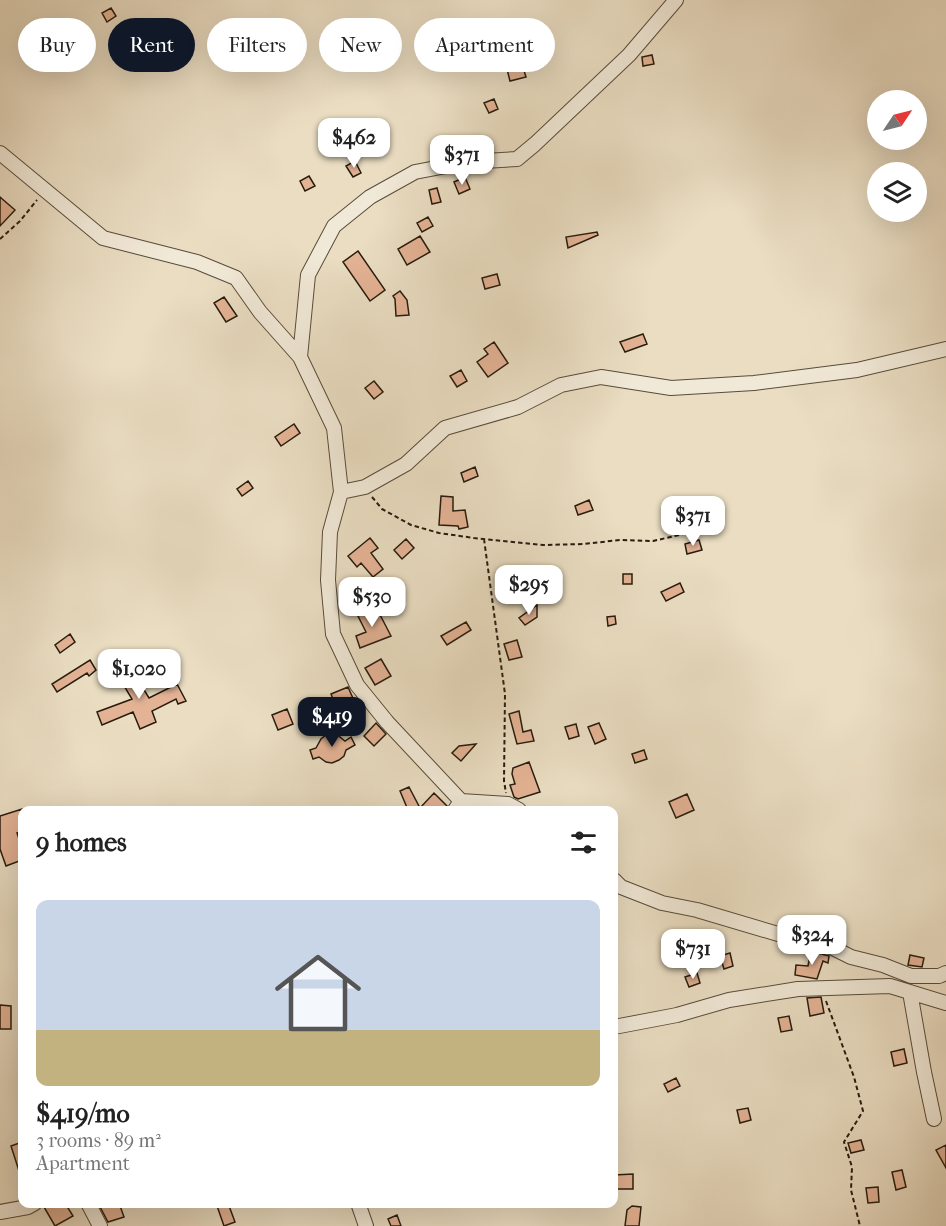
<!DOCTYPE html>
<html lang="en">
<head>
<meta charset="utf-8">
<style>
	body { margin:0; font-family:"IM FELL French Canon",serif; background:#f2f2f2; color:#222; height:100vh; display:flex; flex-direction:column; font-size:22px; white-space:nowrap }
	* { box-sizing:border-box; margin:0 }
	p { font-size:20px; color:#767676 }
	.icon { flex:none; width:33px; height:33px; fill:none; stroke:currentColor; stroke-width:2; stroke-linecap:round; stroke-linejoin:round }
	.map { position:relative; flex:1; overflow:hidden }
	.side { position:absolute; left:18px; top:806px; width:600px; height:402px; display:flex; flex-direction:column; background:#fff; border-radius:12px; box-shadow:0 6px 24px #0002 }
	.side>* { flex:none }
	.hud { position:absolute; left:18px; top:18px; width:600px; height:54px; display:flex; gap:12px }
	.needle { width:39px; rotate:55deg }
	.buttons { position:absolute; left:867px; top:90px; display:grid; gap:12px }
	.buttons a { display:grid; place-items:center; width:60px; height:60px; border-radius:50%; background:#fff; box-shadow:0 6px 24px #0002; font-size:30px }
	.price { position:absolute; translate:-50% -51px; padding:0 14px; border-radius:12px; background:#fff; color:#222; font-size:20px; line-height:39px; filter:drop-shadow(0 2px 3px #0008) }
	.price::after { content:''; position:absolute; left:50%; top:36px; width:18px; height:14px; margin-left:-9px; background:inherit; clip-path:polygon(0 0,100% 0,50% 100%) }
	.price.active { background:#111827; color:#fff }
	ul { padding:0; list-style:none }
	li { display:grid; align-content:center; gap:12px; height:318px; padding:0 18px }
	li+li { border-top:2px solid #e0e0e0 }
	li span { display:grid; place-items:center; height:186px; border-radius:12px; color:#555 }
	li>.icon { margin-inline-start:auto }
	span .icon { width:108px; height:108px; fill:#fffc; stroke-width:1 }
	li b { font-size:26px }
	h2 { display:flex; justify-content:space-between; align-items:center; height:72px; padding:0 18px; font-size:26px }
	.chip { padding:0 21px; border-radius:27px; background:#fff; box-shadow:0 6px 24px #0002; font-size:21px; line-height:54px }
	.chip.active { background:#111827; color:#fff }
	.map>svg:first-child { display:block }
	.building { fill:#e4b395; stroke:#271c0d; stroke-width:1.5 }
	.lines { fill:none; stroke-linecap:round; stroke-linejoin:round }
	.minor-casing { stroke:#584c3a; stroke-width:16 }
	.path { stroke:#271c0d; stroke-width:2; stroke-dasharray:4.5 3; stroke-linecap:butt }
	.minor { stroke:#f1e9d7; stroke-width:14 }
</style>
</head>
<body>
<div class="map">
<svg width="946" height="1226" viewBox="0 0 946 1226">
	<rect width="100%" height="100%" fill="#eaddc2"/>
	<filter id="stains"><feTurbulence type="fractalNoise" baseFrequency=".00333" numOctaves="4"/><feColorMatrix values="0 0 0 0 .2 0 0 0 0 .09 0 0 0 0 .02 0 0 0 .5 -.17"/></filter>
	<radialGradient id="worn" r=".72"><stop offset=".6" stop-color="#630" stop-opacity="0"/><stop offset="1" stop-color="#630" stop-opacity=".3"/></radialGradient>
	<path class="building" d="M111 8 116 16 107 22 102 13Z
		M652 55 654 64 643 66 642 57Z
		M522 64 526 77 510 81 507 69Z
		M494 99 498 109 489 113 484 103Z
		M355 161 361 173 353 177 346 166Z
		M309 176 315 186 305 191 300 181Z
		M465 177 470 189 459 194 454 182Z
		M437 188 441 202 432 204 429 190Z
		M0 197 15 210 0 226Z
		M428 217 433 226 422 232 417 223Z
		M597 232 598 235 568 248 566 237Z
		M420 236 430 252 407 265 398 249Z
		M358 251 385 290 370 301 343 262Z
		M497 274 500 285 485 289 482 278Z
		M400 291 407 300 409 315 396 316 395 299 393 296Z
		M224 297 237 316 226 322 214 303Z
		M643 334 647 344 625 352 620 342Z
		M494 342 508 363 488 377 477 362 488 354 484 349Z
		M461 370 467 381 457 387 450 376Z
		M374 381 383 392 374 399 365 388Z
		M294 424 300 433 281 446 275 437Z
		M475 467 478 476 464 482 461 473Z
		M248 481 253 488 242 496 237 489Z
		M441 496 453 497V511L465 510 468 527 459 529 458 526 439 525Z
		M589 500 593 510 578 515 575 506Z
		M370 538 378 548 371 553 383 569 373 577 361 563 357 567 348 556Z
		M406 539 414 548 402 559 394 550Z
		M699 540 702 550 687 554 685 544Z
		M623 574H632V584H623Z
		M397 579 404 590 392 598 385 586Z
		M680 583 684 592 666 601 661 592Z
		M537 605V617L525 625 519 618Z
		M376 607 391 636 360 648 356 636 366 632 358 616Z
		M615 616 616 624 608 626 607 617Z
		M466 622 471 630 447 645 441 636Z
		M70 634 75 642 60 653 55 645Z
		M517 640 522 657 509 660 504 644Z
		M381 659 391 676 375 685 365 668Z
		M90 660 96 670 89 676 87 673 57 692 52 684Z
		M127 662 149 698 177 684 186 701 178 704 176 699 152 711 156 722 140 729 133 712 102 725 97 712 132 699 114 669Z
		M348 687 356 705 338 712 331 694Z
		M287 709 293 724 278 730 272 715Z
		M519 711 523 732 531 730 534 741 517 744 509 714Z
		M376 723 386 734 374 746 364 736Z
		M599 723 606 739 595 744 588 727Z
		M576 724 579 736 569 739 565 727Z
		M335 733 345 741 351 737 355 745 346 750 344 756 339 760 332 763 326 762 319 757 313 759 310 750 316 748 321 739 327 734Z
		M476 744 461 761 452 753 459 746Z
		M644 750 647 759 635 763 632 754Z
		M529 762 540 792 518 799 514 797 510 785 515 784 512 774 513 768Z
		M409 787 420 808 434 793 447 806 446 810H408L400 791Z
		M687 794 694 810 676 818 669 802Z
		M22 809V831L17 833 22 847V860L6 866 0 849V816Z
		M811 951 829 956 828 963 823 961 817 979 795 975 796 965 808 966Z
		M730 953 733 966 724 969 720 956Z
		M910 955 924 958 922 967 908 965Z
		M697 973 700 983 689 987 685 977Z
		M821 997 824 1013 810 1016 807 998Z
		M0 1005 11 1006V1029H0Z
		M789 1016 792 1030 781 1032 778 1018Z
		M904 1049 907 1063 894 1066 891 1052Z
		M676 1078 680 1086 668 1092 664 1084Z
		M748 1108 751 1120 740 1123 737 1110Z
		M861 1140 864 1150 851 1153 848 1143Z
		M22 1142V1174H20L11 1146Z
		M946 1145V1168L936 1150Z
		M902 1170 906 1187 896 1190 892 1172Z
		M633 1174V1189H614V1175Z
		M878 1187 879 1202 868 1203 866 1188Z
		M51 1203H65L73 1216 55 1226 44 1207Z
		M98 1203H119L124 1217 108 1222Z
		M216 1203H228L235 1222 224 1226Z
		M632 1206 641 1207 639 1226H625L627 1210Z
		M397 1215 401 1226H391L388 1219Z"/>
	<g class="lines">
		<defs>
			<path id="minor" d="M0 153 103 238 197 262 236 278 260 312 300 357 334 428 341 492 330 532 328 580 333 634 357 685 387 722 461 801 455 810
				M300 357 308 275 334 226 370 197 415 172 467 162 517 159 535 144 629 55 676 0
				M341 492 365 487 406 464 445 428 518 407 561 385 601 377 671 388 754 383 857 370 946 349
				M461 801 508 804 519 810
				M614 880 621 887 662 903 697 910 795 939 825 944 851 957 883 965 911 976H939L946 973
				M910 992 924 1072 934 1119
				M614 1027 677 1015 729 1000 798 989 890 986 946 1003
				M88 1203 100 1226
				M358 1203 366 1226
				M0 1212 28 1207 35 1203"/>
		</defs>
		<use href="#minor" class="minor-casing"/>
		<path class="path" d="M0 239 20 221 37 200
			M372 497 382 509 411 525 439 533 474 538 543 545 584 544 620 540 653 541 688 533
			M484 539 505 694 504 781 506 793
			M826 1001 854 1077 863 1111 844 1142 852 1167 851 1190 860 1226"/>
		<use href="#minor" class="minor"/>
	</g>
	<rect width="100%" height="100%" filter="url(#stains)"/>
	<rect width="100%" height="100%" fill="url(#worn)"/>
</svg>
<div class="buttons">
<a><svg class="needle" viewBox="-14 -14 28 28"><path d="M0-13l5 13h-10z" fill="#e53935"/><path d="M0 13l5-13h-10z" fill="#767676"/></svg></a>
<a><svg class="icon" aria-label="layers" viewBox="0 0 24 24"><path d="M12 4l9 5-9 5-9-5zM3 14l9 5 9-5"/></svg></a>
</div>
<b class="price" style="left:354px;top:169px">$462</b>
<b class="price" style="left:462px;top:186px">$371</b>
<b class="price" style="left:693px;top:547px">$371</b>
<b class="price" style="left:529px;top:616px">$295</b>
<b class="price" style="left:372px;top:628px">$530</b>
<b class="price" style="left:139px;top:700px">$1,020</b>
<b class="price active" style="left:332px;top:748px">$419</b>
<b class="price" style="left:812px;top:966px">$324</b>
<b class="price" style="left:693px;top:980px">$731</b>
<div class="hud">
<a class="chip">Buy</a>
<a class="chip active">Rent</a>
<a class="chip">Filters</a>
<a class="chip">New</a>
<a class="chip">Apartment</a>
</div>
<section class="side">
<h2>9 homes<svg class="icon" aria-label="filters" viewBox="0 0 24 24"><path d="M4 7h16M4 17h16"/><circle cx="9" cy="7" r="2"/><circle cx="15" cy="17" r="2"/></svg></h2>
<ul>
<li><span style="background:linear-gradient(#c9d6e8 70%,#c2b280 0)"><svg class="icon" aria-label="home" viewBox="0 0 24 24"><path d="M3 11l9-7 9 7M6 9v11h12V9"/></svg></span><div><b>$419/mo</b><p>3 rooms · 89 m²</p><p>Apartment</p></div></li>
</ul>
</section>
</div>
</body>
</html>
